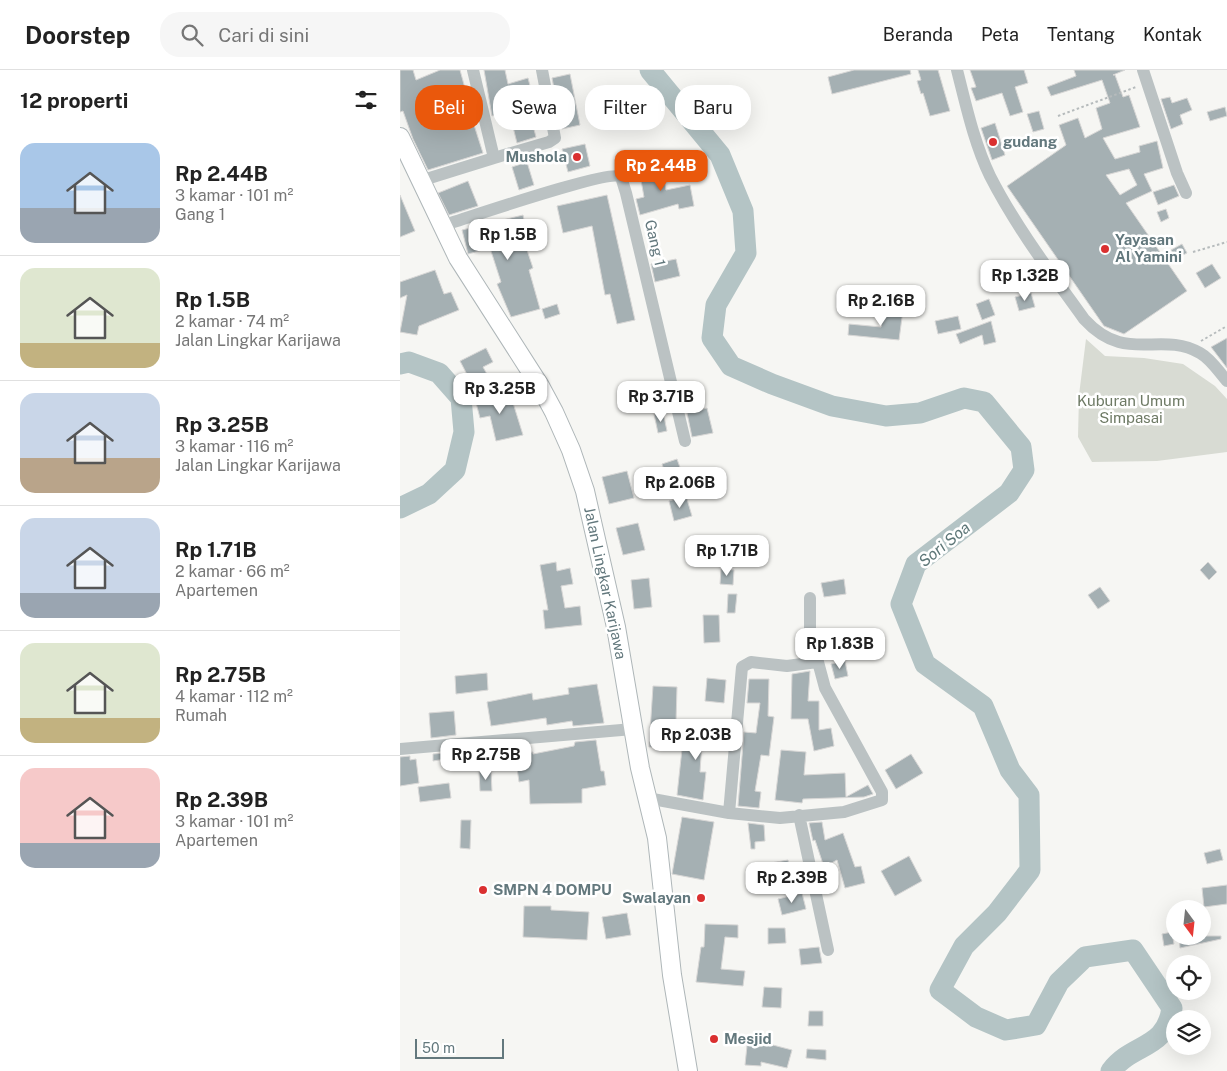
<!DOCTYPE html>
<html lang="id">
<head>
<meta charset="utf-8">
<style>
	body { margin:0; font-family:"Public Sans",sans-serif; background:#f6f6f6; color:#222; height:100vh; display:flex; flex-direction:column; font-size:19px; white-space:nowrap }
	* { box-sizing:border-box; margin:0 }
	p { font-size:16px; color:#767676 }
	.icon { flex:none; width:28px; height:28px; fill:none; stroke:currentColor; stroke-width:2; stroke-linecap:round; stroke-linejoin:round }
	.map { position:relative; flex:1; overflow:hidden }
	.sheet { display:flex; flex-direction:column; background:#fff; width:400px }
	.sheet>* { flex:none }
	.banner { position:absolute; left:15px; top:15px; width:475px; height:45px; display:flex; gap:10px }
	.needle { width:32px; rotate:165deg }
	.tools { position:absolute; left:766px; top:830px; display:grid; gap:10px }
	.tools a { display:grid; place-items:center; width:45px; height:45px; border-radius:50%; background:#fff; box-shadow:0 5px 20px #0002; font-size:25px }
	.scale { position:absolute; left:15px; bottom:12px; width:89px; box-sizing:border-box; padding-left:5px; border:2px solid #63787d; border-top:0; font-size:14px; line-height:18px; white-space:nowrap; color:#63787d; -webkit-text-stroke:4px #fff; paint-order:stroke }
	.price { position:absolute; translate:-50% -42px; padding:0 11px; border-radius:10px; background:#fff; color:#222; font-size:16px; line-height:32px; filter:drop-shadow(0 1px 2px #0008) }
	.price::after { content:''; position:absolute; left:50%; top:30px; width:15px; height:11px; margin-left:-8px; background:inherit; clip-path:polygon(0 0,100% 0,50% 100%) }
	.price.on { background:#ea580c; color:#fff }
	ul { padding:0; list-style:none }
	li { display:flex; align-items:center; gap:15px; height:125px; padding:0 20px }
	li+li { border-top:1px solid #e0e0e0 }
	li span { display:grid; place-items:center; flex:none; width:140px; height:100px; border-radius:15px; color:#555 }
	li>.icon { margin-inline-start:auto }
	span .icon { width:60px; height:60px; fill:#fffc; stroke-width:1 }
	li b { font-size:21px }
	h2 { display:flex; justify-content:space-between; align-items:center; height:60px; padding:0 20px; font-size:21px }
	.pill { padding:0 18px; border-radius:20px; background:#fff; box-shadow:0 5px 20px #0002; font-size:18px; line-height:45px }
	.pill.on { background:#ea580c; color:#fff }
	header { display:flex; align-items:center; gap:30px; box-sizing:border-box; height:70px; padding:0 25px; background:#fff; border-bottom:1px solid #e0e0e0 }
	header strong { font-size:24px }
	nav { display:flex; gap:28px; margin-inline-start:auto; font-size:18px }
	.search { width:350px; height:45px; background:#f6f6f6; display:flex; align-items:center; gap:12px; box-sizing:border-box; padding:0 18px; border-radius:20px; color:#767676; font-size:19px }
	main { display:flex; flex:1; min-height:0 }
	.map>svg:first-child { display:block }
	.green { fill:#d8dbd3 }
	.lines { fill:none; stroke-linecap:round; stroke-linejoin:round }
	.river { stroke:#b4c4c5; stroke-width:21 }
	.building { fill:#a5b0b3; stroke:#d8d7d6; fill-rule:evenodd }
	.secondary-casing { stroke:#aeb6b8; stroke-width:20 }
	.path { stroke:#b6bbbc; stroke-width:2; stroke-dasharray:2.5 2.5; stroke-linecap:butt }
	.street { stroke:#bbc2c3; stroke-width:12 }
	.secondary { stroke:#fff; stroke-width:18 }
	.poi-dot { fill:#da3030; stroke:#fff; stroke-width:2 }
	.labels { text-anchor:middle; stroke-width:5; stroke-linejoin:round; paint-order:stroke }
	.poi-label { font-size:15px; font-weight:bold; fill:#63787d; stroke:#fff; text-anchor:start }
	.street-label { font-size:15px; fill:#63787d; stroke:#fff }
	.park-label { font-size:15px; fill:#6e7a65; stroke:#fff }
	.water-label { font-size:16px; font-style:italic; fill:#5e7778; stroke:#fff }
</style>
</head>
<body>
<header>
<strong>Doorstep</strong>
<div class="search"><svg class="icon" aria-label="search" viewBox="0 0 24 24"><circle cx="10" cy="10" r="6"/><path d="M15 15l6 6"/></svg>Cari di sini</div>
<nav><a>Beranda</a><a>Peta</a><a>Tentang</a><a>Kontak</a></nav>
</header>
<main>
<section class="sheet">
<h2>12 properti<svg class="icon" aria-label="filters" viewBox="0 0 24 24"><path d="M4 7h16M4 17h16"/><circle cx="9" cy="7" r="2"/><circle cx="15" cy="17" r="2"/></svg></h2>
<ul>
<li><span style="background:linear-gradient(#a9c7e8 65%,#9aa5b1 0)"><svg class="icon" aria-label="home" viewBox="0 0 24 24"><path d="M3 11l9-7 9 7M6 9v11h12V9"/></svg></span><div><b>Rp 2.44B</b><p>3 kamar · 101 m²</p><p>Gang 1</p></div></li>
<li><span style="background:linear-gradient(#dfe7d0 75%,#c2b280 0)"><svg class="icon" aria-label="home" viewBox="0 0 24 24"><path d="M3 11l9-7 9 7M6 9v11h12V9"/></svg></span><div><b>Rp 1.5B</b><p>2 kamar · 74 m²</p><p>Jalan Lingkar Karijawa</p></div></li>
<li><span style="background:linear-gradient(#c9d6e8 65%,#b9a48a 0)"><svg class="icon" aria-label="home" viewBox="0 0 24 24"><path d="M3 11l9-7 9 7M6 9v11h12V9"/></svg></span><div><b>Rp 3.25B</b><p>3 kamar · 116 m²</p><p>Jalan Lingkar Karijawa</p></div></li>
<li><span style="background:linear-gradient(#c9d6e8 75%,#9aa5b1 0)"><svg class="icon" aria-label="home" viewBox="0 0 24 24"><path d="M3 11l9-7 9 7M6 9v11h12V9"/></svg></span><div><b>Rp 1.71B</b><p>2 kamar · 66 m²</p><p>Apartemen</p></div></li>
<li><span style="background:linear-gradient(#dfe7d0 75%,#c2b280 0)"><svg class="icon" aria-label="home" viewBox="0 0 24 24"><path d="M3 11l9-7 9 7M6 9v11h12V9"/></svg></span><div><b>Rp 2.75B</b><p>4 kamar · 112 m²</p><p>Rumah</p></div></li>
<li><span style="background:linear-gradient(#f6c9c9 75%,#9aa5b1 0)"><svg class="icon" aria-label="home" viewBox="0 0 24 24"><path d="M3 11l9-7 9 7M6 9v11h12V9"/></svg></span><div><b>Rp 2.39B</b><p>3 kamar · 101 m²</p><p>Apartemen</p></div></li>
</ul>
</section>
<div class="map">
<svg width="827" height="1001" viewBox="0 0 827 1001">
	<rect width="100%" height="100%" fill="#f6f6f3"/>
	<path class="green" d="M686 269 705 286 744 288 783 294 815 316 827 329V382L757 391 692 392 678 367 679 325Z"/>
	<g class="lines">
		<path class="river" d="M250 0 320 85 343 141 346 183 316 235 312 268 331 296 372 314 432 336 486 346 520 343 564 328 584 332 621 377 624 400 609 423 516 494 501 534 525 594 583 636 610 700 629 725 630 800 597 843 564 876 540 920 576 947 606 960 636 955 659 912 685 887 733 880 772 938C766 980 733 972 711 1001
			M0 294 9 292 39 303 61 328 64 362 55 400 29 424 0 438"/>
	</g>
	<path class="building" d="M0 0H13L16 10 40 0H60L66 22 57 24 67 54 73 52 83 83 28 100 13 69 3 41 0 42Z
		M84 0H105L108 14 128 8 135 35 128 37 136 67 117 73 109 41 92 46Z
		M454 0H510L511 4 432 24 428 7Z
		M518 0H538L550 41 530 46 523 23 521 24 517 11 521 10Z
		M570 0H624L628 13 615 17 623 42 610 46 602 23 576 31 571 18 576 17Z
		M674 0H725L713 5H715L723 27 729 25 740 57 703 68 715 89 740 82 739 76 757 71 763 98 744 104 752 121 726 133 787 221 724 264 704 256 607 116 666 75 659 55 678 48 685 68 702 59 696 38 710 33 702 10 651 26 647 17 676 6ZM729 99 737 115 720 125 706 105Z
		M170 4 180 55 162 59 152 8Z
		M770 27 772 33 787 28 792 40 780 45 783 54 771 59 761 29Z
		M825 37 827 46 810 51 807 42Z
		M639 41 644 59 633 62 627 44Z
		M595 53 605 85 592 90 581 58Z
		M185 74 190 96 168 102 162 79Z
		M127 92 134 115 119 120 112 97Z
		M262 95 266 120 290 115 294 136 279 139 278 134 240 145 236 129 244 127 239 99Z
		M68 111 78 136 49 145 38 123Z
		M774 115 779 126 758 135 753 122Z
		M0 125 15 161 0 167Z
		M207 125 235 250 217 254 210 224 205 225 192 156 163 163 157 136Z
		M766 139 769 148 761 152 757 142Z
		M123 145 128 170 124 171 133 198 129 200 140 239 111 247 97 214 101 212 90 178 68 184 62 160Z
		M782 174 787 183 775 189 771 180Z
		M276 189 280 206 255 212 251 194Z
		M812 194 821 208 805 218 796 203Z
		M35 200 44 224 51 222 59 240 19 256 17 265 0 262 7 225 0 228V212Z
		M631 223 635 237 619 241 615 227Z
		M589 229 595 245 582 250 576 234Z
		M157 234 160 244 145 249 142 239Z
		M483 238 503 240 499 270 448 265 449 254 481 257Z
		M558 246 561 259 538 264 535 251Z
		M591 251 596 272 584 275 582 265 560 274 556 264Z
		M827 268V298L811 277Z
		M86 278 93 292 83 297 88 306 72 314 60 291Z
		M109 320 123 365 96 371 90 346 80 348 75 329Z
		M307 338 313 363 292 367 287 343Z
		M263 342 267 361 258 363 254 344Z
		M277 389 283 406 268 411 262 394Z
		M227 401 234 428 209 434 202 407Z
		M286 426 292 446 274 451 269 431Z
		M238 453 245 480 223 485 216 458Z
		M156 492 157 501 170 498 173 514 161 516 165 538 180 536 182 555 145 559 143 540H148L140 495Z
		M808 492 817 502 809 510 800 500Z
		M321 499 334 500 333 515 320 514Z
		M249 508 252 537 234 539 231 510Z
		M444 509 446 524 424 527 421 513Z
		M700 517 710 531 698 539 688 525Z
		M328 524H337L335 543H327Z
		M303 545H319L320 572 304 573Z
		M445 591 448 606 435 609 431 594Z
		M410 601 408 631H419V660L431 658 434 676 414 681 408 649H391L392 604Z
		M87 603 88 620 56 624 55 606Z
		M307 608 326 610 324 633 305 631Z
		M349 609H369L368 646 374 647 369 686 361 685 355 721 361 722 359 738 338 736 344 662 356 663 360 633H347Z
		M197 614 204 653 173 656 172 651 147 655 146 648 91 656 87 632 132 623 133 630 169 624 168 618Z
		M253 616 277 617 276 652H264V677H249Z
		M54 641 56 665 31 668 29 643Z
		M292 653 321 656 320 673 302 671 300 702H306L303 730 277 725 282 679H290Z
		M196 670 201 701H204L206 715 182 719V733L130 734 129 710 119 712 115 684 133 682V684L174 676 175 672Z
		M110 678 111 692 86 694 85 680Z
		M381 680 406 682 404 705 445 703 446 727 468 715 473 724 464 727 403 729 402 733 375 730Z
		M57 682 58 687 33 691V684Z
		M511 684 523 703 496 719 485 700Z
		M10 686V690L16 689 19 713 0 716V687Z
		M91 701 92 721H80L79 702Z
		M49 713 51 728 20 732 18 717Z
		M282 747 314 752 304 810 272 804Z
		M61 750H71L70 779 60 778Z
		M422 752 425 770 443 763 455 797 461 796 465 813 445 818 437 790 424 797 415 770 413 771 409 753Z
		M348 753 364 755 365 771 355 772V779H351Z
		M820 779 823 790 807 794 804 783Z
		M509 786 522 811 495 826 481 801Z
		M388 790 391 809 368 813 365 794Z
		M827 815V834L804 837 802 818Z
		M402 823 406 839 382 845 378 829Z
		M124 836H151V840L189 842 187 870 123 867Z
		M227 843 231 865 206 869 202 847Z
		M305 854 338 855V868L325 867 321 899 345 901 343 916 296 912 301 877H304Z
		M368 858H385L386 873 368 874Z
		M772 862 774 874 764 876 762 864Z
		M779 866H821V869L780 878Z
		M419 877 422 893 401 895 399 879Z
		M364 917 382 918 381 938 362 937Z
		M409 941H423V956H408Z
		M348 966 370 968 369 974 392 980 387 998 361 992V996L345 995Z
		M407 979 426 980V990L406 988Z"/>
	<g class="lines">
		<defs>
			<path id="secondary" d="M0 67 58 188 140 316 154 342 171 380 185 421 216 557 240 698 257 768 272 905 288 1001"/>
		</defs>
		<use href="#secondary" class="secondary-casing"/>
		<path class="path" d="M658 46 736 17
			M793 182 827 172
			M801 271 827 256"/>
		<path class="street" d="M557 0C566 35 574 73 590 106 616 157 651 203 684 249 726 295 759 260 800 283 811 289 819 302 827 311
			M743 0 777 103 786 123
			M94 88 149 72 155 68 142 0
			M20 111 94 88 73 0
			M41 156C65 149 209 99 221 107L226 123 285 371
			M0 679 233 659
			M247 728 329 743 380 748 444 742 482 730V722L425 618 410 562V528
			M329 743 342 597 351 592 387 596 417 592
			M399 745 428 880"/>
		<use href="#secondary" class="secondary"/>
	</g>
	<g class="poi-dot">
		<circle cx="593" cy="72" r="5"/>
		<circle cx="177" cy="87" r="5"/>
		<circle cx="705" cy="179" r="5"/>
		<circle cx="83" cy="820" r="5"/>
		<circle cx="301" cy="828" r="5"/>
		<circle cx="314" cy="969" r="5"/>
	</g>
	<g class="labels">
		<g class="poi-label">
			<text x="603" y="77">gudang</text>
			<text x="167" y="92" text-anchor="end">Mushola</text>
			<text x="715" y="175">Yayasan<tspan x="715" dy="17">Al Yamini</tspan></text>
			<text x="93" y="825">SMPN 4 DOMPU</text>
			<text x="291" y="833" text-anchor="end">Swalayan</text>
			<text x="324" y="974">Mesjid</text>
		</g>
		<g class="street-label">
			<text transform="translate(255 173) rotate(77)" y="5">Gang 1</text>
			<text transform="translate(205 513) rotate(78)" y="5">Jalan Lingkar Karijawa</text>
		</g>
		<g class="park-label">
			<text x="731" y="336">Kuburan Umum<tspan x="731" dy="17">Simpasai</tspan></text>
		</g>
		<g class="water-label">
			<text transform="translate(544 474) rotate(-39)" y="6">Sori Soa</text>
		</g>
	</g>
</svg>
<div class="tools">
<a><svg class="needle" viewBox="-14 -14 28 28"><path d="M0-13l5 13h-10z" fill="#e53935"/><path d="M0 13l5-13h-10z" fill="#767676"/></svg></a>
<a><svg class="icon" aria-label="locate" viewBox="0 0 24 24"><circle cx="12" cy="12" r="6"/><path d="M12 2v4M12 18v4M2 12h4M18 12h4"/></svg></a>
<a><svg class="icon" aria-label="layers" viewBox="0 0 24 24"><path d="M12 4l9 5-9 5-9-5zM3 14l9 5 9-5"/></svg></a>
</div>
<div class="scale">50 m</div>
<b class="price on" style="left:261px;top:122px">Rp 2.44B</b>
<b class="price" style="left:108px;top:191px">Rp 1.5B</b>
<b class="price" style="left:625px;top:232px">Rp 1.32B</b>
<b class="price" style="left:481px;top:257px">Rp 2.16B</b>
<b class="price" style="left:100px;top:345px">Rp 3.25B</b>
<b class="price" style="left:261px;top:353px">Rp 3.71B</b>
<b class="price" style="left:280px;top:439px">Rp 2.06B</b>
<b class="price" style="left:327px;top:507px">Rp 1.71B</b>
<b class="price" style="left:440px;top:600px">Rp 1.83B</b>
<b class="price" style="left:296px;top:691px">Rp 2.03B</b>
<b class="price" style="left:86px;top:711px">Rp 2.75B</b>
<b class="price" style="left:392px;top:834px">Rp 2.39B</b>
<div class="banner">
<a class="pill on">Beli</a>
<a class="pill">Sewa</a>
<a class="pill">Filter</a>
<a class="pill">Baru</a>
</div>
</div>
</main>
</body>
</html>
